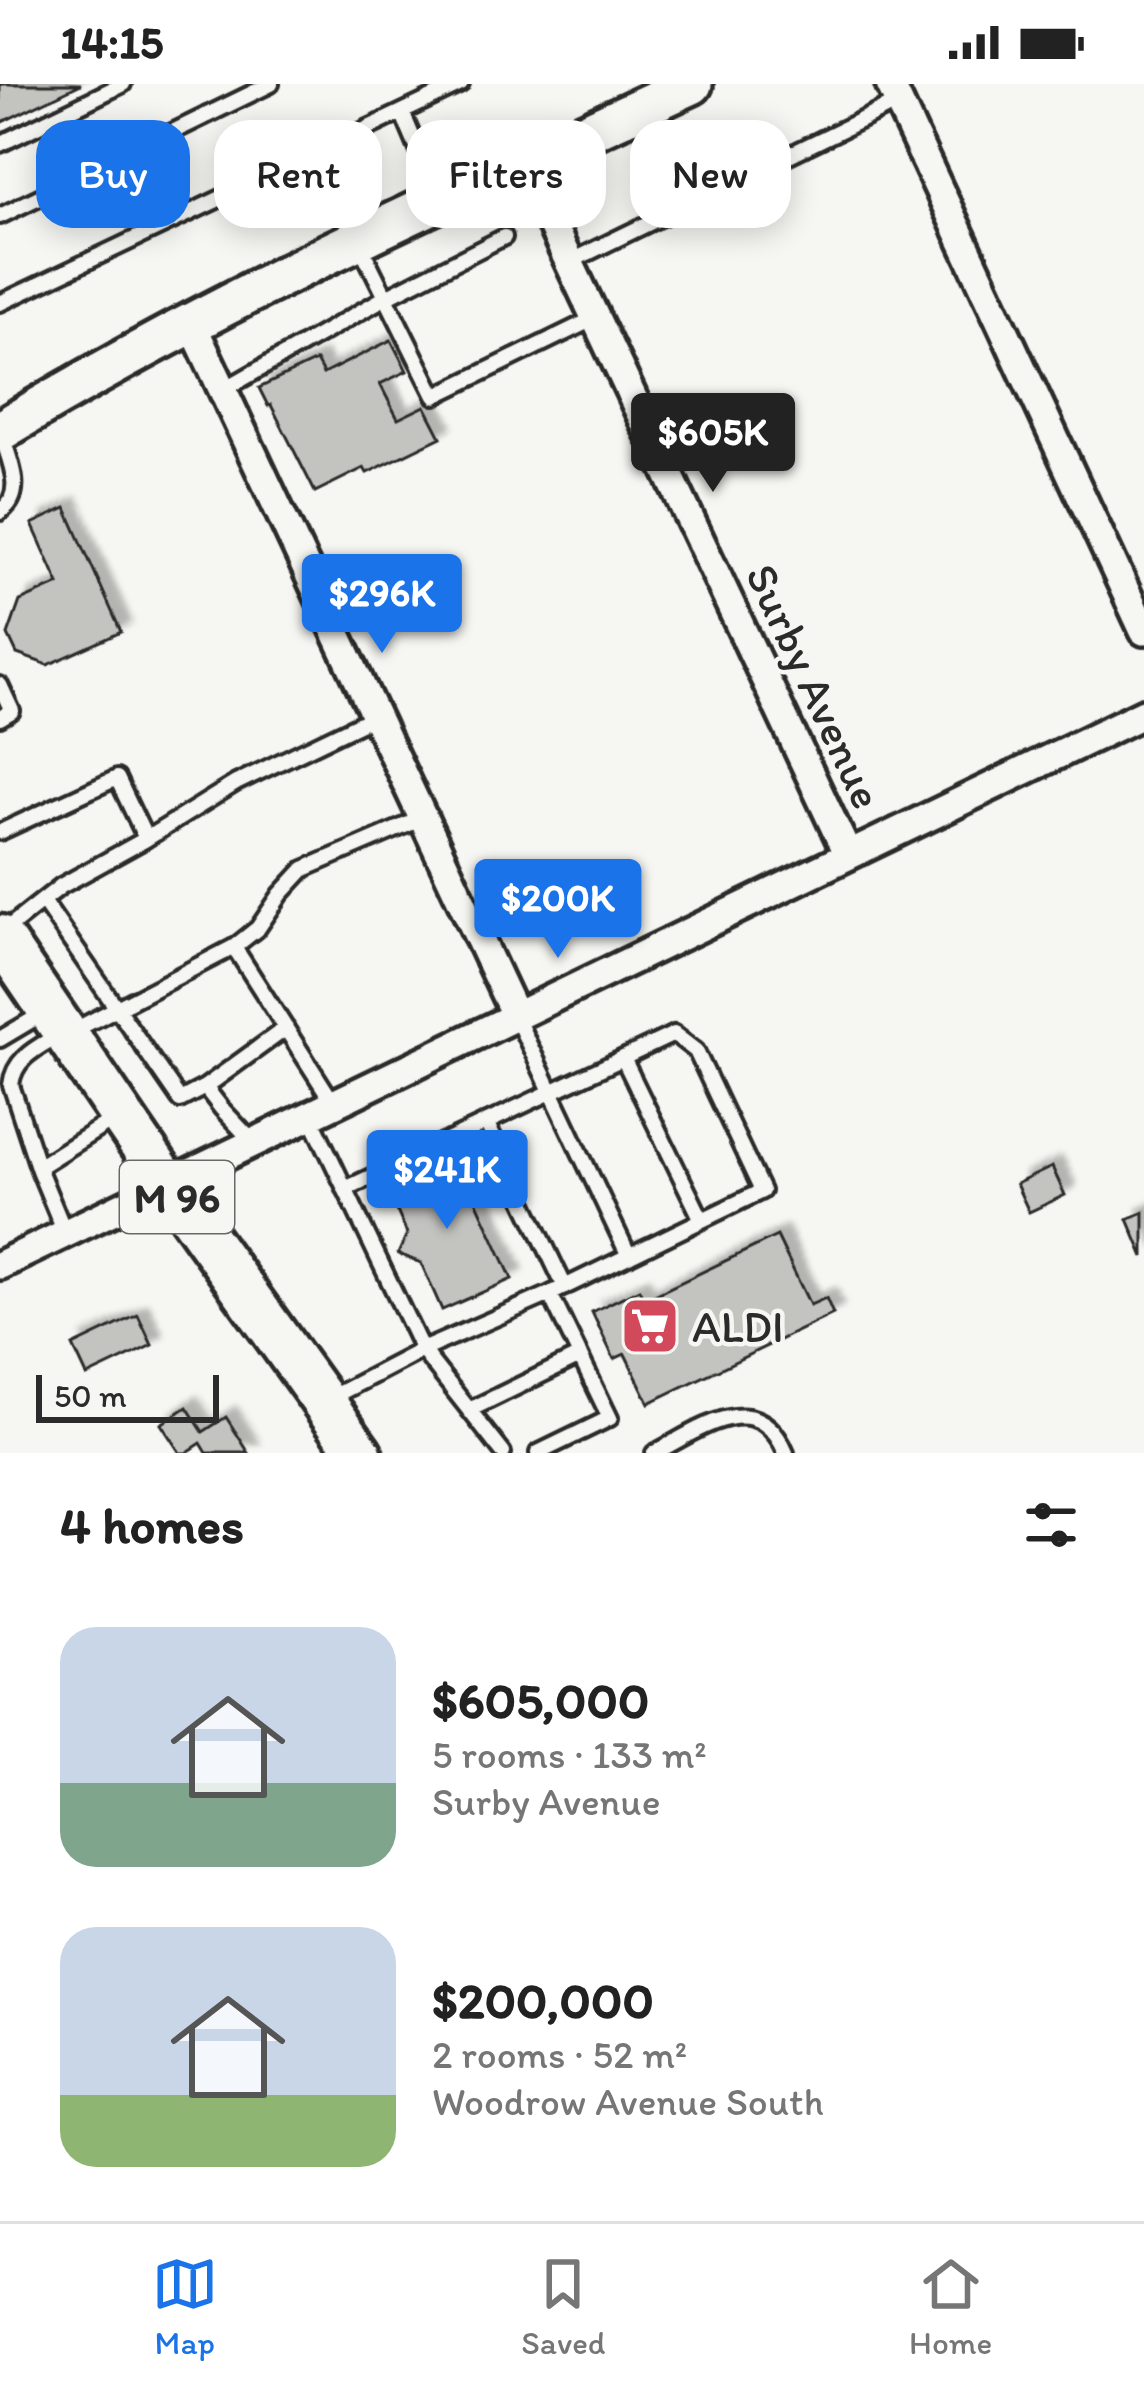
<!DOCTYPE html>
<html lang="en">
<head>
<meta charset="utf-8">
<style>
	body { margin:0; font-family:Itim,sans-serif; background:#f2f2f2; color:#222; height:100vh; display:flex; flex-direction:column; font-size:45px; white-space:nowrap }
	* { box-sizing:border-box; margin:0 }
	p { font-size:39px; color:#767676 }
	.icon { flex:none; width:66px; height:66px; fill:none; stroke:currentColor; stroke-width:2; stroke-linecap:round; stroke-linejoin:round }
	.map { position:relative; height:1369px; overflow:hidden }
	.side { display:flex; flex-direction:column; background:#fff; flex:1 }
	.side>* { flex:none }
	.top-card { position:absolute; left:36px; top:36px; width:1074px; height:108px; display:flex; gap:24px }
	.scale { position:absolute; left:36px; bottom:30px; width:183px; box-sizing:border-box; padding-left:12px; border:6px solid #2b2b2b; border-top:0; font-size:33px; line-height:42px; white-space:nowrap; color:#2b2b2b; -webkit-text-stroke:9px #f6f6f2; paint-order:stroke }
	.price { position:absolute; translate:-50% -102px; padding:0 27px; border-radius:12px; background:#1a73e8; color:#fff; font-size:39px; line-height:78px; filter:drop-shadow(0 3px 6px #0008) }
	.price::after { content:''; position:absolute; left:50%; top:72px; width:36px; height:27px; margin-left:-18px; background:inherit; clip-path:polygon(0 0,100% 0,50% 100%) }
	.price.selected { background:#222; color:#fff }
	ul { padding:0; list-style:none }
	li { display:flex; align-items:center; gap:36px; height:300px; padding:0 60px }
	li span { display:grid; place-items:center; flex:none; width:336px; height:240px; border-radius:36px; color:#555 }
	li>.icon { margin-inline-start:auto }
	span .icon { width:144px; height:144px; fill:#fffc; stroke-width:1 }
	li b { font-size:51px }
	h2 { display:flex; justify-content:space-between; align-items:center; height:144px; padding:0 60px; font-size:51px }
	.tag { padding:0 42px; border-radius:36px; background:#fff; box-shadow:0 6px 30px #0003; font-size:42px; line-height:108px }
	.tag.selected { background:#1a73e8; color:#fff }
	.status { display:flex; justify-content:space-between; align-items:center; height:84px; padding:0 60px; background:#fff; direction:ltr }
	.status svg { height:33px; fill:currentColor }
	.tabs { display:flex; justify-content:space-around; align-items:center; height:168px; border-top:3px solid #e0e0e0; background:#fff; font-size:33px; color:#767676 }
	.tabs a { display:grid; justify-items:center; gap:6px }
	.tabs .selected { color:#1a73e8 }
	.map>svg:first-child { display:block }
	.building { fill:#c3c3c0; stroke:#2b2b2b; stroke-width:3; filter:url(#shadow) }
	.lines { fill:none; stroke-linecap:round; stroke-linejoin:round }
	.service-casing { stroke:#2b2b2b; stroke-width:22 }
	.minor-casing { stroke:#2b2b2b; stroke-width:36 }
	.secondary-casing { stroke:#2b2b2b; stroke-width:48 }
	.primary-casing { stroke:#2b2b2b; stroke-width:51 }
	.service { stroke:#f6f6f2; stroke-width:14 }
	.minor { stroke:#f6f6f2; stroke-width:27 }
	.secondary { stroke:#f6f6f2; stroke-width:39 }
	.primary { stroke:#f6f6f2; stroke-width:42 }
	.labels { text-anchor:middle; stroke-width:9; stroke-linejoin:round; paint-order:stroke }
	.shield { fill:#f6f6f2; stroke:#686867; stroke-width:3 }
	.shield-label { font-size:42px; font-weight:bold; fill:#2b2b2b }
	.street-label { font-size:45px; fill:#2b2b2b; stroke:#f6f6f2 }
	.poi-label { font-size:45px; fill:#2b2b2b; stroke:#f6f6f2; text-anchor:start }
</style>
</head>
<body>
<div class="status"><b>14:15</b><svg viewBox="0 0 49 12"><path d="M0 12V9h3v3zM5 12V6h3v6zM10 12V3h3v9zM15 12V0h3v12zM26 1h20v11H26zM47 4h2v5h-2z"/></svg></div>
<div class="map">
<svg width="1144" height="1369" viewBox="0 0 1144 1369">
	<defs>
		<filter id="shadow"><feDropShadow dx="10" dy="-10" stdDeviation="3" flood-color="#0004"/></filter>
	</defs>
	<rect width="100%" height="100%" fill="#f6f6f2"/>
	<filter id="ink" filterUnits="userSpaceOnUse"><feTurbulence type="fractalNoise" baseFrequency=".00833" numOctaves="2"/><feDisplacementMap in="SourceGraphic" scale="24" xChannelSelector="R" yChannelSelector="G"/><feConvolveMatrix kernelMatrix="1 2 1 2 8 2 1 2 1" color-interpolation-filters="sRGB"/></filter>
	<g filter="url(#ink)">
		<path class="building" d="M0 0H81L0 39Z
			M391 256 407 287 380 300 398 335 425 322 441 353 367 389 364 384 315 408 271 321 268 322 259 304 316 277 323 290Z
			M66 424 121 548 48 581 17 570 8 551 20 517 59 500 32 440Z
			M454 1068 512 1195 442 1226 421 1179 398 1170 407 1150 385 1100Z
			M1052 1083 1065 1111 1029 1128 1016 1100Z
			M1144 1128V1173L1128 1135Z
			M777 1152 810 1221 826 1214 833 1230 649 1319 625 1270 614 1275 592 1228 639 1205 644 1216Z
			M138 1231 152 1261 87 1292 73 1262Z
			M187 1323 203 1348 226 1333 249 1369H207L201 1359 186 1369H180L161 1340Z"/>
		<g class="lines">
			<defs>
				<path id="service" d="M402 28 438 113
					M0 60 123 0
					M0 132 271 0
					M359 159 435 312 595 234
					M569 178 898 18
					M0 219 461 0
					M223 306 386 213 504 153
					M0 428C27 410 9 376 2 352
					M0 601 12 627 0 634
					M0 748 117 694 146 755 61 802 4 847
					M146 755 236 699 375 632
					M43 817 180 1016 205 1003 222 1025 253 1058
					M234 863 334 1020
					M516 933 629 1172
					M69 949 234 863 258 844 281 810 304 785 423 734
					M60 950C39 963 14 973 11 1001L39 1086 65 1149
					M0 955 47 927
					M623 974 702 1136
					M205 1003 286 944
					M310 1031 422 1266 503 1369
					M486 1038 565 1203
					M38 1083 117 1033
					M328 1315 422 1266 550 1210 762 1107 696 967 674 950 345 1105
					M469 1326 580 1272
					M538 1369 610 1334 550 1210
					M654 1369C699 1346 757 1300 786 1369"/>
				<path id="minor" d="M890 0 1144 547
					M522 78 848 771
					M191 238 516 933
					M0 1181 1144 629"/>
				<path id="secondary" d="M0 347C220 213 458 108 692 0"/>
				<path id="primary" d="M0 853 167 1099 360 1369"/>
			</defs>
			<use href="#service" class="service-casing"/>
			<use href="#minor" class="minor-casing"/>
			<use href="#secondary" class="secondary-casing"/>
			<use href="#primary" class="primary-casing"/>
			<use href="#service" class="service"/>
			<use href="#minor" class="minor"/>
			<use href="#secondary" class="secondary"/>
			<use href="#primary" class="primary"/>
		</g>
	</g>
	<defs>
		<symbol id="supermarket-square" viewBox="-11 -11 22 22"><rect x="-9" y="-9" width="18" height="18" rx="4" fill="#d1495b" stroke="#f6f6f2"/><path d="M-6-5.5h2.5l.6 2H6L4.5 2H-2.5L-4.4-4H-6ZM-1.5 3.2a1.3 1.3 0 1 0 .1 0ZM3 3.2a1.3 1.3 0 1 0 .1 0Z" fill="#fff"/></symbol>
	</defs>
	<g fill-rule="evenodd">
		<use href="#supermarket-square" x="617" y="1209" width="66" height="66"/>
	</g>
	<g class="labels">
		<rect class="shield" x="120" y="1077" width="114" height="72" rx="9"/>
		<g class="shield-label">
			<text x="177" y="1128">M 96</text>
		</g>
		<g class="street-label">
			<text transform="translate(815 602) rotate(65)" y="16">Surby Avenue</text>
		</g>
		<g class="poi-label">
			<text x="692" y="1258">ALDI</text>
		</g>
	</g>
</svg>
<div class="scale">50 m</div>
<b class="price selected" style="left:713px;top:411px">$605K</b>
<b class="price" style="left:382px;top:572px">$296K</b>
<b class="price" style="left:558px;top:877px">$200K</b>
<b class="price" style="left:447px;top:1148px">$241K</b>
<div class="top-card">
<a class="tag selected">Buy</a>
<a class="tag">Rent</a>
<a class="tag">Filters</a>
<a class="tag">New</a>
</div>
</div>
<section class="side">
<h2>4 homes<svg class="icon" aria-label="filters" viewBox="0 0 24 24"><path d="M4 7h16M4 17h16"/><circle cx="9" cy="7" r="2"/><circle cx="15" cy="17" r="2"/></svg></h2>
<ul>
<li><span style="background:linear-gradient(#c9d6e8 65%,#7fa58c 0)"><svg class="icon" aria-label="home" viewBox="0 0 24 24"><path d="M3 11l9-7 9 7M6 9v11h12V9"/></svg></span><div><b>$605,000</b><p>5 rooms · 133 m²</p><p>Surby Avenue</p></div></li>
<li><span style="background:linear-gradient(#c9d6e8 70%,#8fb573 0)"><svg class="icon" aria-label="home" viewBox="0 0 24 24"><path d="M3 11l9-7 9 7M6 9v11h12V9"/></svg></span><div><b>$200,000</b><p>2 rooms · 52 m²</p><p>Woodrow Avenue South</p></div></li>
</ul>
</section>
<nav class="tabs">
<a class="selected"><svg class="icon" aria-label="map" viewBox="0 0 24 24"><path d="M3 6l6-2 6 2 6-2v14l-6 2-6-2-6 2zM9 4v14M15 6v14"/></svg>Map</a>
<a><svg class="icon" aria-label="saved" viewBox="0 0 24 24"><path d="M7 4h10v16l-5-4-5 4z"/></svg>Saved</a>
<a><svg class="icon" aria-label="home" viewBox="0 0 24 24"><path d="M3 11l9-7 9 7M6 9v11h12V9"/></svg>Home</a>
</nav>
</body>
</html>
